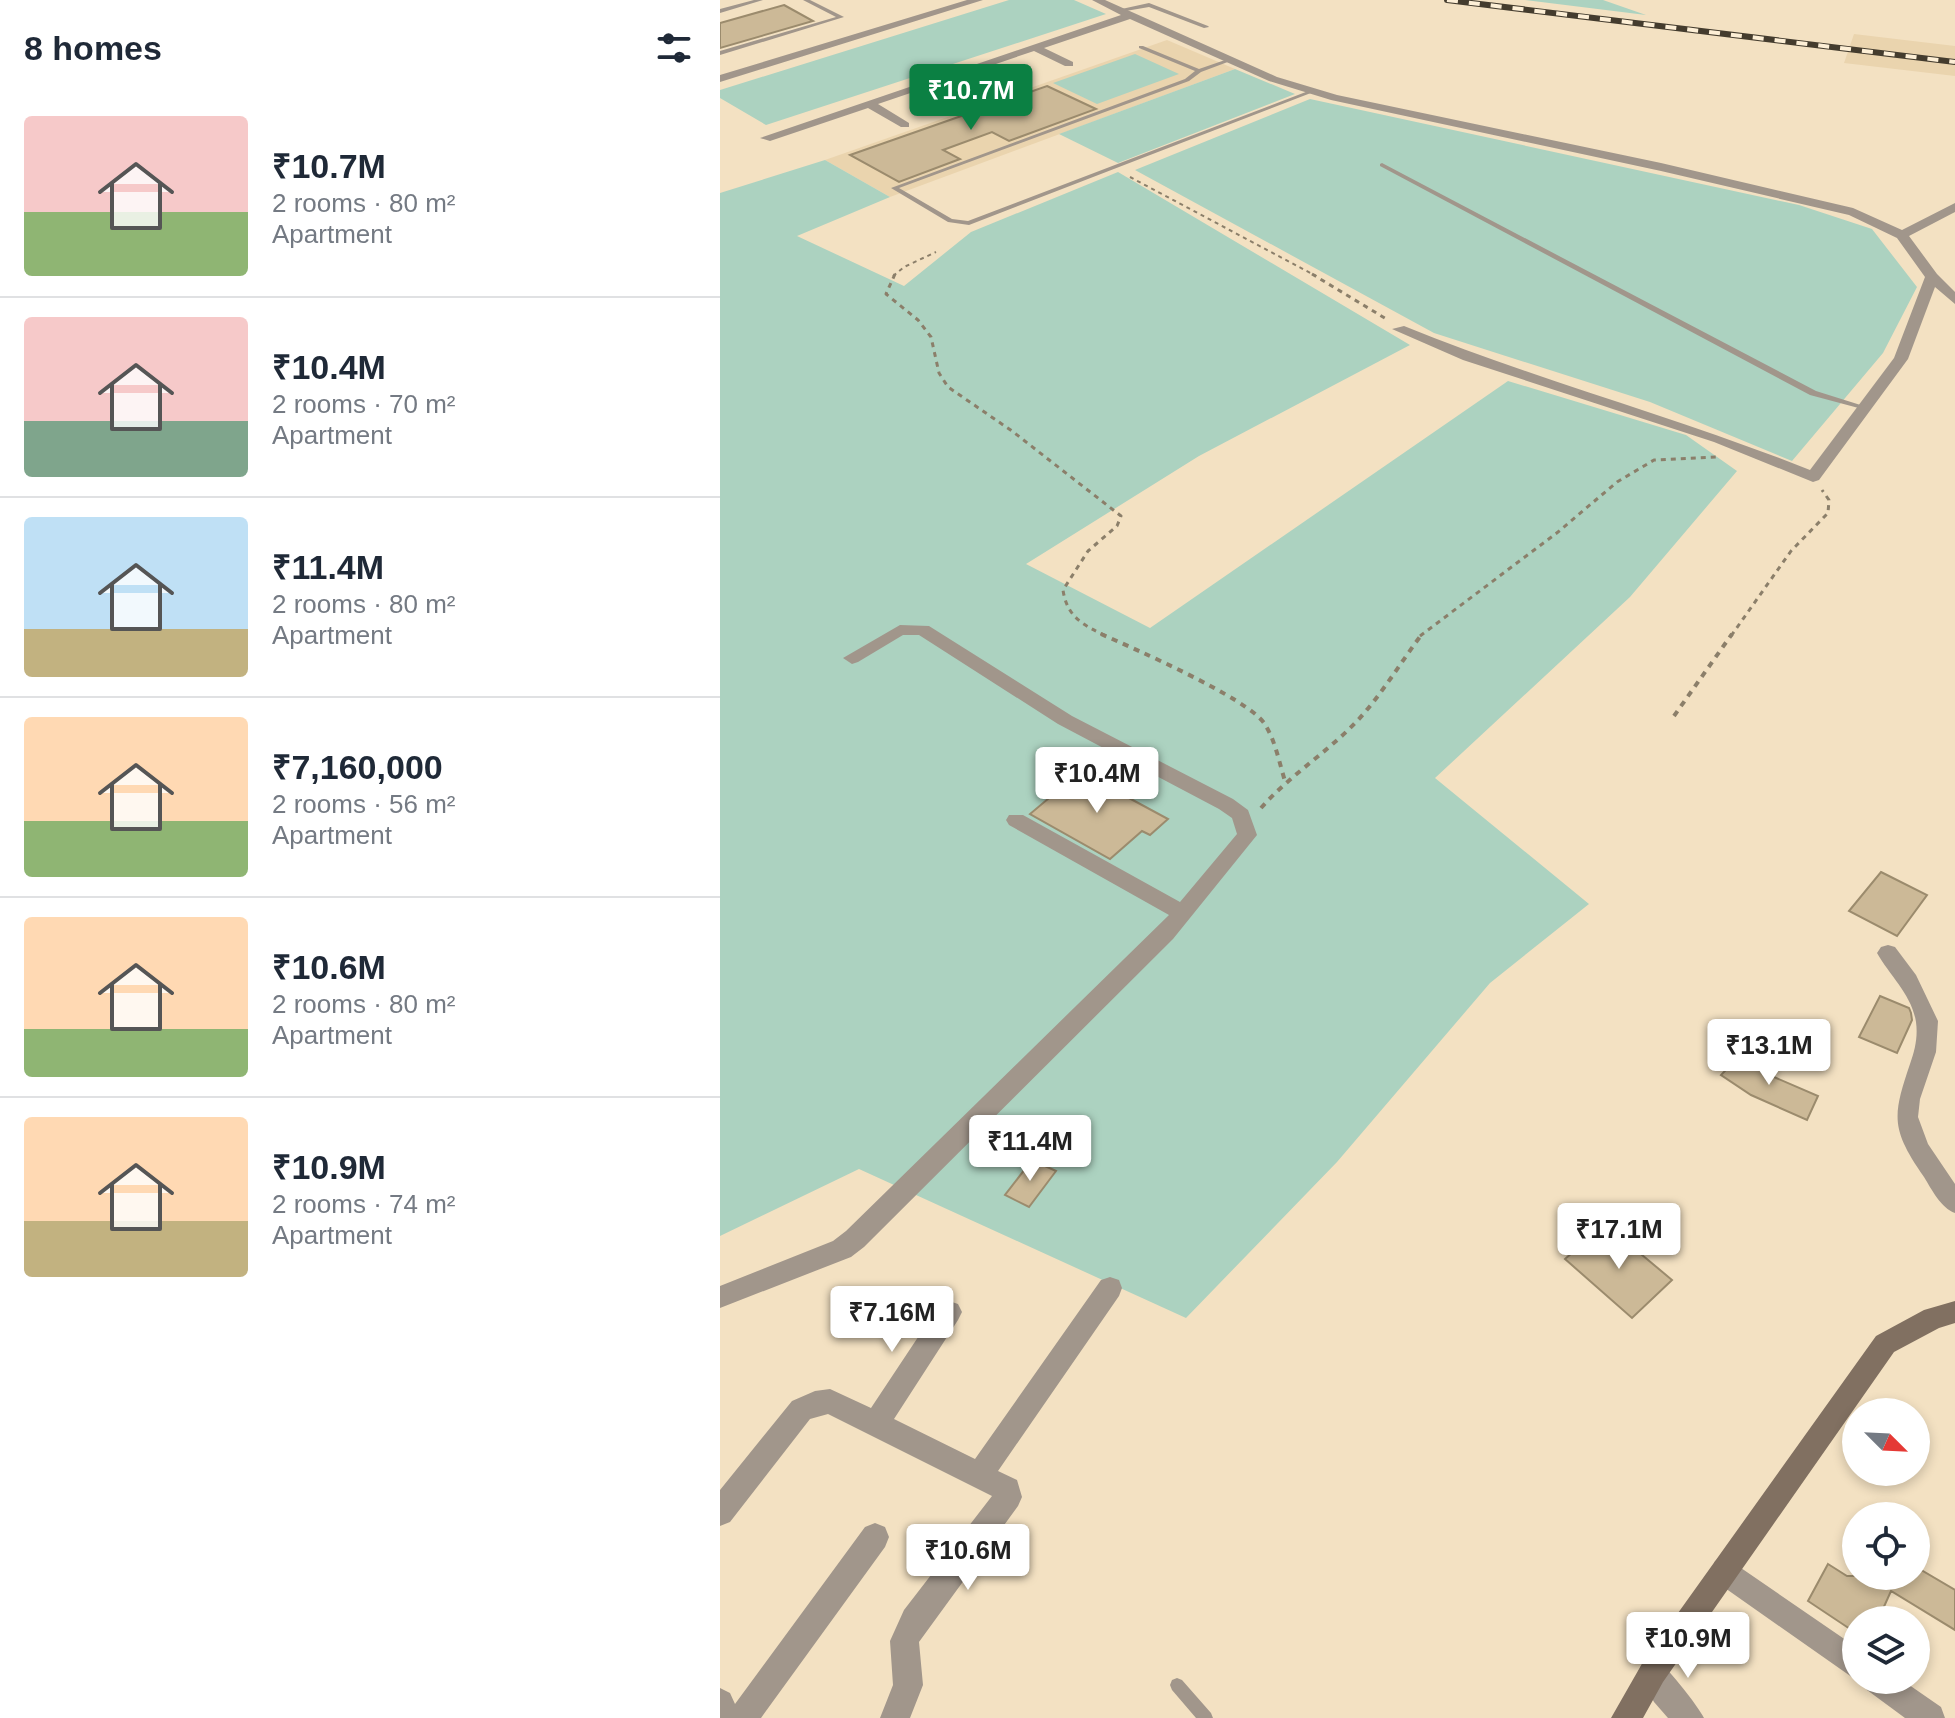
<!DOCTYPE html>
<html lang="en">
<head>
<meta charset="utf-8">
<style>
	body { margin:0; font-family:Arial,sans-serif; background:#f6f6f7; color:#1f2937; height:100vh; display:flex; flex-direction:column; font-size:30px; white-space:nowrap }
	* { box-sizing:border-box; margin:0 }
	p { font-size:26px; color:#747a83 }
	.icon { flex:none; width:44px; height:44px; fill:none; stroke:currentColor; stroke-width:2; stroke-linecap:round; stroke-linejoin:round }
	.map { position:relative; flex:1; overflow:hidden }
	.sheet { display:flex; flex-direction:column; background:#fff; width:720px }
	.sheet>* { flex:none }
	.needle { width:52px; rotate:114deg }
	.fabs { position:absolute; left:1122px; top:1398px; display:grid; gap:16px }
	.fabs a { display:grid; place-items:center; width:88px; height:88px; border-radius:50%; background:#fff; box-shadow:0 4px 12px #0003; font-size:40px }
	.price { position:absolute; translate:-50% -68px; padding:0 18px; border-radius:8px; background:#fff; color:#222; font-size:26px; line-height:52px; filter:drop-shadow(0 2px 4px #0008) }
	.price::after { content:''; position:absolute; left:50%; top:48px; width:24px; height:18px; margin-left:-12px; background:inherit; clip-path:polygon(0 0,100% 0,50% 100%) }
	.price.current { background:#0b8043; color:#fff }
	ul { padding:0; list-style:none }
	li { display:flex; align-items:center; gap:24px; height:200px; padding:0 24px }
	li+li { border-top:2px solid #e0e1e3 }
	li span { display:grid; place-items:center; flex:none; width:224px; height:160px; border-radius:8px; color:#555 }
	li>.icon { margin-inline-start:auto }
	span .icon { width:96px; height:96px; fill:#fffc; stroke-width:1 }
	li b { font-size:34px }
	h2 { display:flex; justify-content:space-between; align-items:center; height:96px; padding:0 24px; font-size:34px }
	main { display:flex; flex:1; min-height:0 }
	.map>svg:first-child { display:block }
	.built { fill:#ead4ae }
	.green { fill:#acd2c0 }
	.building { fill:#ccb997; stroke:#9b8b6d; stroke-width:2 }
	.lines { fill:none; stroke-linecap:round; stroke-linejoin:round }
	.path-far2 { stroke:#8b7f6a; stroke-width:2; stroke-dasharray:4 4; stroke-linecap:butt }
	.path-far1 { stroke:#8b7f6a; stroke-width:3; stroke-dasharray:5 5; stroke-linecap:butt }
	.path { stroke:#8b7f6a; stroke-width:4; stroke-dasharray:6 6; stroke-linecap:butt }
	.lane { fill:#a1968b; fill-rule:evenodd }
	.street { fill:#a1968b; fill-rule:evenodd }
	.secondary { fill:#817061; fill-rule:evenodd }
	.rail-casing { stroke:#443c2e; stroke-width:6 }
	.rail { stroke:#fdefd6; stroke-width:4; stroke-dasharray:11; stroke-linecap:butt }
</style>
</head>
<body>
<main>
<section class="sheet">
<h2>8 homes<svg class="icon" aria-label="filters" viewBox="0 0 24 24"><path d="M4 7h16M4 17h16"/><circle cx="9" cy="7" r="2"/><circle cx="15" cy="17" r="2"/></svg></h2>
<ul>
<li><span style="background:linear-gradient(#f6c9c9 60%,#8fb573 0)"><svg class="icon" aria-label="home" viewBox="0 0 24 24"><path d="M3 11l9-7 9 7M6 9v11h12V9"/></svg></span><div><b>₹10.7M</b><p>2 rooms · 80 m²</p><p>Apartment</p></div></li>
<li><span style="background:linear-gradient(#f6c9c9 65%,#7fa58c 0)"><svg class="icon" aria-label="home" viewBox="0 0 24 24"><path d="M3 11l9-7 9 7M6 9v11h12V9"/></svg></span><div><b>₹10.4M</b><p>2 rooms · 70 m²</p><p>Apartment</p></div></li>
<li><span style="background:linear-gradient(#bfe0f5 70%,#c2b280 0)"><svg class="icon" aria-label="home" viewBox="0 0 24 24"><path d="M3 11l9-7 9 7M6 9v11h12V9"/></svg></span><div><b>₹11.4M</b><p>2 rooms · 80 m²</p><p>Apartment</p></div></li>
<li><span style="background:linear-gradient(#ffd9b3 65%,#8fb573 0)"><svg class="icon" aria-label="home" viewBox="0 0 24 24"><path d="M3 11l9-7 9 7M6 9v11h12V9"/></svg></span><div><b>₹7,160,000</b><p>2 rooms · 56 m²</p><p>Apartment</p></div></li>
<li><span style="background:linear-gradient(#ffd9b3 70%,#8fb573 0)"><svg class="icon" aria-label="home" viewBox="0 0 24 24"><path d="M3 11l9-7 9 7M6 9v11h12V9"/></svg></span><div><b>₹10.6M</b><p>2 rooms · 80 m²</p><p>Apartment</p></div></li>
<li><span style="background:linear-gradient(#ffd9b3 65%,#c2b280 0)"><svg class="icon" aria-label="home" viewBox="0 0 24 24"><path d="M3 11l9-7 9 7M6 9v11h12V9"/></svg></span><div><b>₹10.9M</b><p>2 rooms · 74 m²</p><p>Apartment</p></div></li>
</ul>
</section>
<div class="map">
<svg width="1235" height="1718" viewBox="0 0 1235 1718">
	<rect width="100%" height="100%" fill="#f3e1c2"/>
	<path class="built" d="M1134 34 1235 46V76L1124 63Z
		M447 40 515 69 170 197 105 160Z"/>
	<path class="green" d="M289 0H354L386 14 46 125 0 98V90Z
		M805 0H883L926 15Z
		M415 54 459 74 377 104 333 83Z
		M515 69 575 94 398 163 339 134Z
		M590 99 1079 205 1152 229 1197 287 1163 353 1072 461 930 402 714 333 415 170Z
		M105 160 170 197 77 236 184 286 251 232 398 172 690 345 479 456 306 564 430 628 788 381 966 435 1017 471 910 597 715 778 869 904 770 983 617 1162 466 1318 139 1169 0 1236V193Z"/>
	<path class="building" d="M64 5 93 21 0 48V23Z
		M327 86 376 109 289 141 272 132 223 150 240 159 179 182 130 155Z
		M360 772 409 798 448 819 430 835 422 831 390 859 310 814Z
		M1161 872 1207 895 1177 936 1129 911Z
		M1160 996 1189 1008 1191 1013 1192 1020 1177 1053 1139 1037Z
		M1023 1052 1050 1070 1047 1074 1098 1096 1087 1120 1031 1095 1001 1075Z
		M312 1160 336 1171 309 1207 285 1195Z
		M885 1224 952 1280 912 1318 845 1259Z
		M1108 1564 1127 1576H1196V1567L1235 1590V1630L1171 1591 1158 1620H1136V1633L1088 1601Z"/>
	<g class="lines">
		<path class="path-far2" d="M410 177 596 276
			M173 276 184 267 216 252"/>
		<path class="path-far1" d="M175 274 166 294 198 320 211 337 219 373 228 387 292 431 401 516 397 526 368 551 343 590C347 617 363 625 386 636
			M592 274 668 320
			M700 636 838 532 897 482 934 460 996 457
			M1011 636 1071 551 1108 513 1109 500 1102 490"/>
		<path class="path" d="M381 634C413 648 527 698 544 723 555 739 559 762 565 781
			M954 716 1012 634
			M541 808C570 775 608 752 638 720 662 694 681 662 702 634"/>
		<path class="lane" d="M34 0H43L0 13V9Z
			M83 0H90L124 17 0 55V51L116 17Z
			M429 3 488 26 489 27 484 28 429 7 400 12 397 10Z
			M419 46H423L479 69 508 59 513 60 481 72 469 81 179 188 232 219 248 221 591 90 596 91 249 225 228 222 171 188 465 79 475 71 419 48Z
			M662 163 1096 391 1150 408 1146 410 1090 395 660 166V164Z
			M457 1678 462 1680 491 1713 493 1718H476L452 1690 450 1685 452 1680Z"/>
		<path class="street" d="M247 0H263L0 82V75Z
			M372 0H385L557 77 617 95 941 163 1133 208 1182 230 1235 203V212L1189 236 1217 274 1235 292V304L1215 287 1188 359 1099 480 1093 482 994 442 743 360 672 329 684 326C817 380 957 417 1090 470L1174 358 1205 277 1177 238 1129 215 941 171 611 100 549 81 410 19 324 48 353 62V66H345L314 51 158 104 189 123V127H181L148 108 50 141 40 138 401 15Z
			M180 625 209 626 352 716 513 799 528 810 537 835 453 939 144 1247 131 1257 0 1308V1286L113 1241 126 1231 449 915 289 825 286 820 289 815H303L460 902 517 834 512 818 499 809 338 724 199 635H183L138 662 132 664 123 658Z
			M1168 945 1175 947 1196 975 1218 1021 1216 1052 1200 1099 1198 1117 1208 1144 1235 1184V1213C1221 1208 1212 1190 1204 1177 1171 1129 1172 1117 1190 1064 1195 1050 1198 1037 1196 1022 1192 995 1170 976 1157 953L1161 947Z
			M390 1277 399 1280 402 1288 399 1296 278 1471 297 1480 302 1497 298 1506 199 1642 203 1685 190 1718H160L173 1685 170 1641 184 1610 272 1496 108 1414 90 1419 10 1522 0 1526V1490L72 1401 95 1391 110 1389 151 1408 220 1304 229 1301 238 1304 242 1312 238 1320 174 1419 255 1459 381 1280Z
			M155 1523 165 1527 169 1537 165 1547 41 1718H0V1688L10 1693 15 1704 145 1527Z
			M1005 1557 1136 1647V1680L995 1581 991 1571 995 1561Z
			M933 1657C943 1661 979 1707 984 1718H948L934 1702 918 1672 923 1662Z
			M1142 1680H1182L1221 1707 1225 1718H1185L1147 1690Z"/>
		<path class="secondary" d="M1235 1301V1323L1219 1328 1174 1352 943 1682 923 1718H891L923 1662 1156 1336 1204 1310Z"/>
		<defs>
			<path id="rail" d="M727 0 1235 62"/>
		</defs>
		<use href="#rail" class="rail-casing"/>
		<use href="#rail" class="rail"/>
	</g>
</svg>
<div class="fabs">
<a><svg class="needle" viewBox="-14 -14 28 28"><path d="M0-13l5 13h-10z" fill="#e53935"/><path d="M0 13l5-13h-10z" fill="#747a83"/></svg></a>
<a><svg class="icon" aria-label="locate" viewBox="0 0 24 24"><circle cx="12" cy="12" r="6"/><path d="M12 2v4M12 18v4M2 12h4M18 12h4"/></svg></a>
<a><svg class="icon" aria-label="layers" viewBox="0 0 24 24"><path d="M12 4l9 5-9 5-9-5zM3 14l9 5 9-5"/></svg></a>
</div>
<b class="price current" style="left:251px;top:132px">₹10.7M</b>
<b class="price" style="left:377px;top:815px">₹10.4M</b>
<b class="price" style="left:1049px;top:1087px">₹13.1M</b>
<b class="price" style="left:310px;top:1183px">₹11.4M</b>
<b class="price" style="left:899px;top:1271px">₹17.1M</b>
<b class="price" style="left:172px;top:1354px">₹7.16M</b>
<b class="price" style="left:248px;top:1592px">₹10.6M</b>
<b class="price" style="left:968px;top:1680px">₹10.9M</b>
</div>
</main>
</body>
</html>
